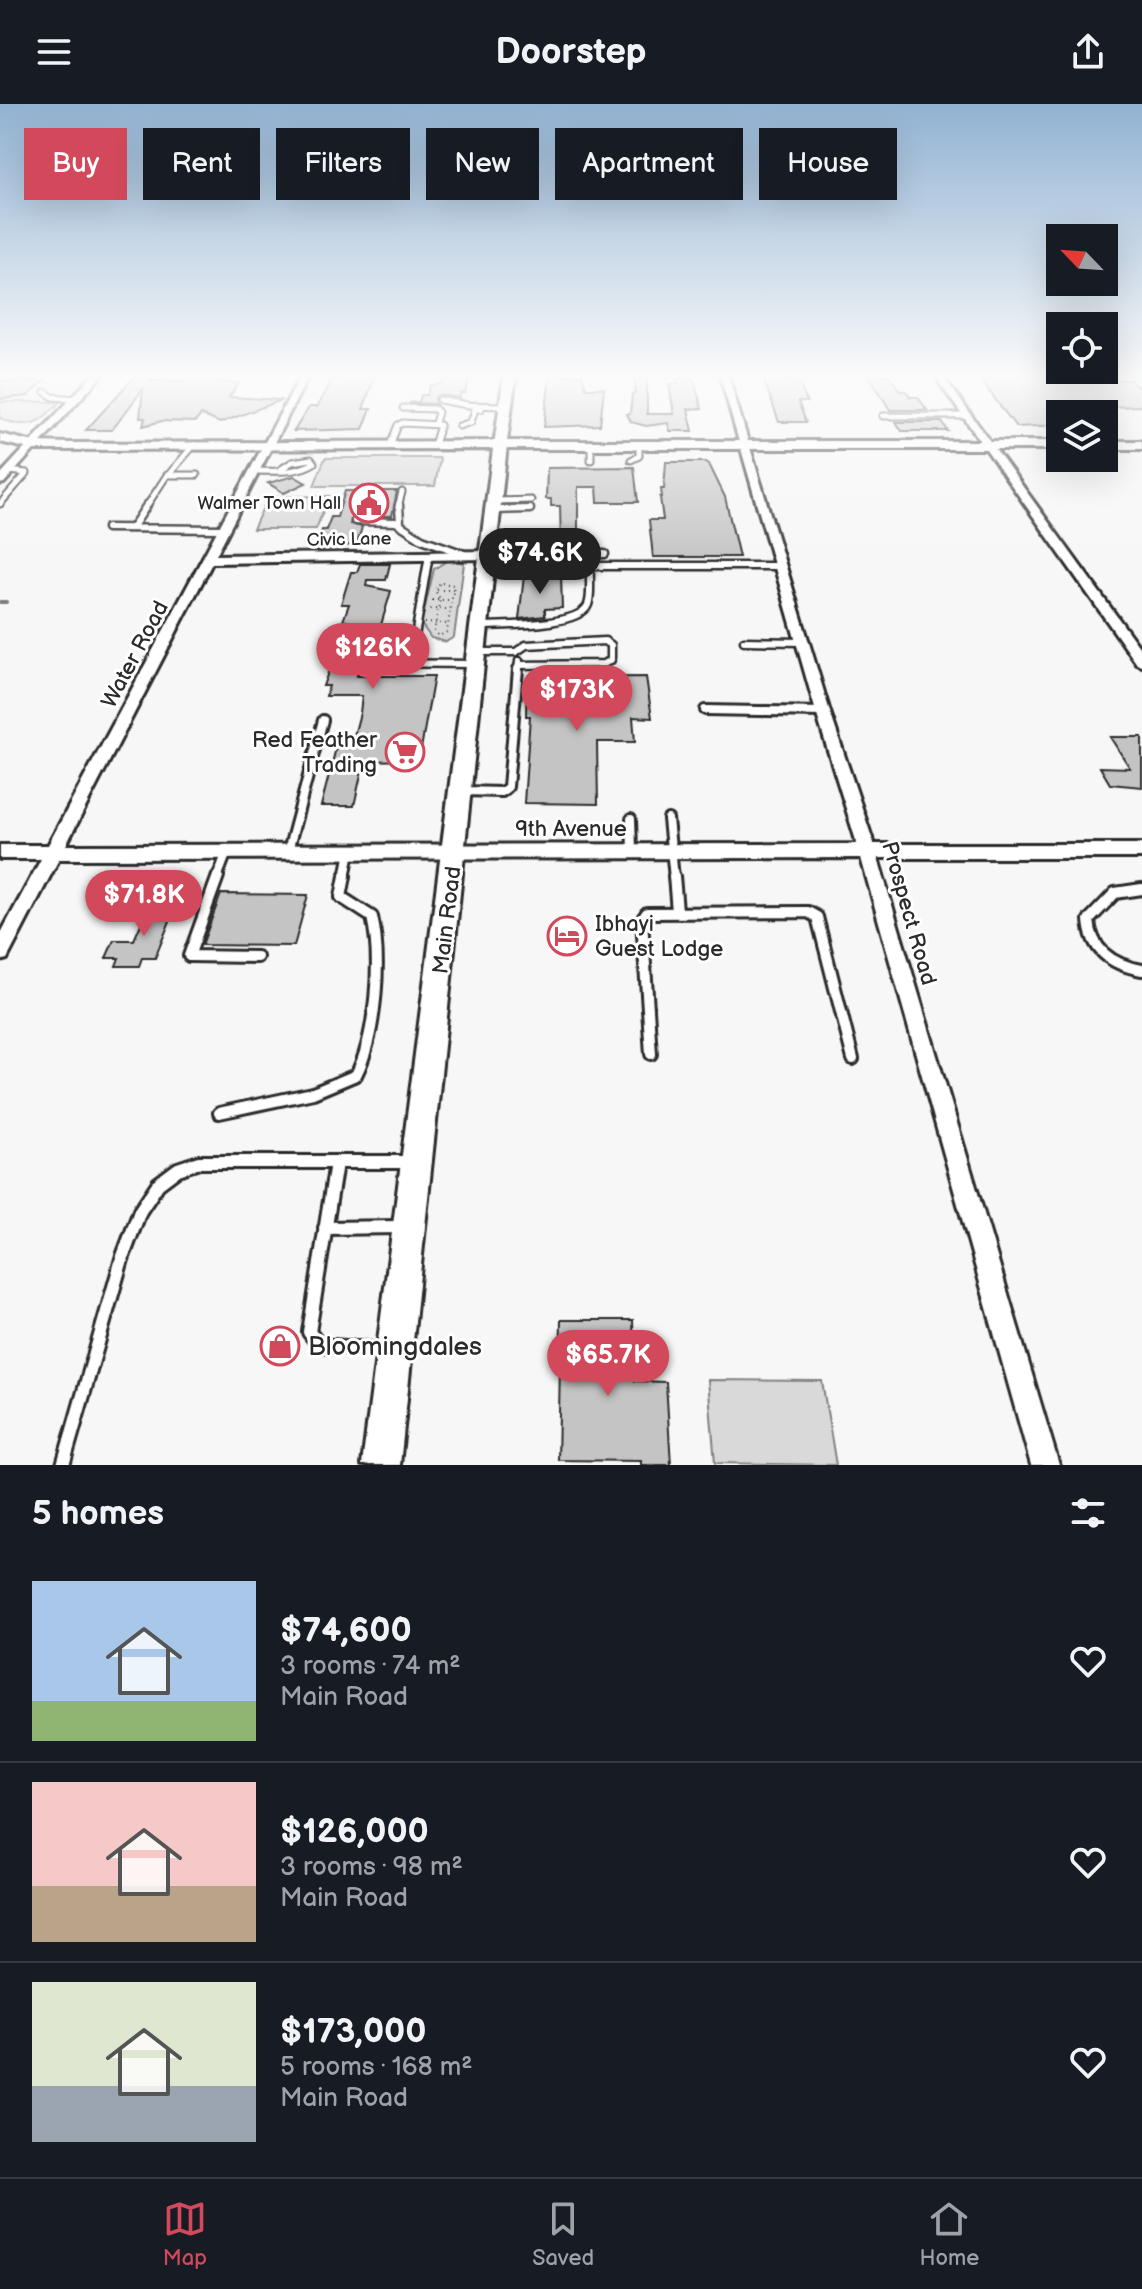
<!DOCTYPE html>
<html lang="en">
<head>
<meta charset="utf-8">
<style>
	body { margin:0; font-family:"Balsamiq Sans",sans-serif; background:#242831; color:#f1f3f6; height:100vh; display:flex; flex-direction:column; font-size:30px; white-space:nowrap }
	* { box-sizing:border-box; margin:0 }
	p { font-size:26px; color:#9ea1a6 }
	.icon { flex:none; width:44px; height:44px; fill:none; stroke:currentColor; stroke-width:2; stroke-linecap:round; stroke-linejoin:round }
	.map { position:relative; height:1361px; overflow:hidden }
	.sheet { display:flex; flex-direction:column; background:#171b24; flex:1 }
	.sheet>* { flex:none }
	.top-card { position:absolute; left:24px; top:24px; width:1094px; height:72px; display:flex; gap:16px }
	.needle { width:52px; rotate:295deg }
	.tools { position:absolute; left:1046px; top:120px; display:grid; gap:16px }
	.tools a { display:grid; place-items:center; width:72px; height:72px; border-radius:0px; background:#171b24; box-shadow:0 8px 32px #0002; font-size:40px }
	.price { position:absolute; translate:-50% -68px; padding:0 18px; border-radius:28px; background:#d1495b; color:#fff; font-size:26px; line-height:52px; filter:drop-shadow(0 2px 4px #0008) }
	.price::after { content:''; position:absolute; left:50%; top:48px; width:24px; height:18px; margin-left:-12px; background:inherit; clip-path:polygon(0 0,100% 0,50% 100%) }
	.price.current { background:#222; color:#fff }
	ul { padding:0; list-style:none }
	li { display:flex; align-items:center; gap:24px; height:200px; padding:0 32px }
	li+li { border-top:2px solid #363941 }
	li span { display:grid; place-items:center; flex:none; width:224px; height:160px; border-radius:0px; color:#555 }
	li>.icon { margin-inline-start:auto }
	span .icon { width:96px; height:96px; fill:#fffc; stroke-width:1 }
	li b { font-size:34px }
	h2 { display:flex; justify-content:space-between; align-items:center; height:96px; padding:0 32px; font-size:34px }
	.chip { padding:0 28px; border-radius:0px; background:#171b24; box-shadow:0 8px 32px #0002; font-size:28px; line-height:72px }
	.chip.current { background:#d1495b; color:#fff }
	header { display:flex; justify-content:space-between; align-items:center; height:104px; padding:0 32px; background:#171b24; font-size:36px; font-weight:800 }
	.tab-bar { display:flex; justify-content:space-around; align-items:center; height:112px; border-top:2px solid #363941; background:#171b24; font-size:22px; color:#9ea1a6 }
	.tab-bar a { display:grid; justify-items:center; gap:4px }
	.tab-bar .current { color:#d1495b }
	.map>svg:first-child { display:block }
	.built { fill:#e8e8e8 }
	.green { fill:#d9d9d9; stroke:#828282; stroke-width:2 }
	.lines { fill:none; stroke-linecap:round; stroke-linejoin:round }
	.stream { stroke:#7b7b7b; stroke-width:4 }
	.building { fill:#c4c4c4; stroke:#2b2b2b; stroke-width:2 }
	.service-far4-casing { stroke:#2b2b2b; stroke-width:9 }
	.service-far3-casing { stroke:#2b2b2b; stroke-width:11 }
	.service-far2-casing { stroke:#2b2b2b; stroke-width:14 }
	.service-far1-casing { stroke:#2b2b2b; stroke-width:16 }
	.service-casing { stroke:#2b2b2b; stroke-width:18 }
	.minor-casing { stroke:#2b2b2b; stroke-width:6 }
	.tertiary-casing { stroke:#2b2b2b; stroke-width:6 }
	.secondary-casing { stroke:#2b2b2b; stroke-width:6 }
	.path { stroke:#2b2b2b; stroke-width:2; stroke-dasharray:1 4; stroke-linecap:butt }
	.service-far4 { stroke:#fff; stroke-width:5 }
	.service-far3 { stroke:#fff; stroke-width:6 }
	.service-far2 { stroke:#fff; stroke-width:8 }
	.service-far1 { stroke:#fff; stroke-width:10 }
	.service { stroke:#fff; stroke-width:12 }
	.minor { fill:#fff; fill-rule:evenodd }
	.tertiary { fill:#fff; fill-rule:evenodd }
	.secondary { fill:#fff; fill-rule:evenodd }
	.labels { text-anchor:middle; stroke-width:6; stroke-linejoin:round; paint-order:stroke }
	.far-poi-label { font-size:18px; fill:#2b2b2b; stroke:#fff; text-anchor:end }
	.far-street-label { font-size:18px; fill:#2b2b2b; stroke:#fff }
	.street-label { font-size:22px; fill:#2b2b2b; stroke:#fff }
	.poi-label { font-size:22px; fill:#2b2b2b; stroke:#fff; text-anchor:end }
	.near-poi-label { font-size:26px; fill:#2b2b2b; stroke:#fff; text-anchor:start }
</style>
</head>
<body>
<header><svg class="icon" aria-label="menu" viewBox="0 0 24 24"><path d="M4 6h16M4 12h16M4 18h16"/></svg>Doorstep<svg class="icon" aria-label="share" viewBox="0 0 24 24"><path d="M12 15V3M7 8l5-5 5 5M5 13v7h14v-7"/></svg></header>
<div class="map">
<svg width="1142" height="1361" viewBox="0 0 1142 1361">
	<rect width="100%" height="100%" fill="#f7f7f7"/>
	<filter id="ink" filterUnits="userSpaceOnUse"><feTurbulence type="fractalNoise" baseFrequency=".0125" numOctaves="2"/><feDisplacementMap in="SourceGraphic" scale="16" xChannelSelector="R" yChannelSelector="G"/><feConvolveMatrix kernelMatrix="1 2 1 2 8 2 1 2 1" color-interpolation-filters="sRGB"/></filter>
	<g filter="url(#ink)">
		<path class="built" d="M0 271H88L41 318 17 322 0 314Z"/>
		<path class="green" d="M0 298H60C39 319 29 327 0 314Z
			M325 354H440L435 382H314Z
			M329 392 316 425H253L268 393Z
			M448 456 464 459 454 533 446 538 431 534 421 520 434 465Z
			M708 1276 822 1277 836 1361 715 1359Z"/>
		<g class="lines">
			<path class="stream" d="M0 498H6"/>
		</g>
		<path class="building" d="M445 271H470L465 289H461L460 294 439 291 435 294 436 300 409 299 419 298 421 291H427L430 282 443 279Z
			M550 271H582L586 284H604L600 321 544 323Z
			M762 271H781L783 277H798L807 298H798L806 318H779Z
			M869 271H889L900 287H906L910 293H918L927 306H890Z
			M977 271H1112L1117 276H1130L1142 287V302L1104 303 1111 310H1060V321L1016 323Z
			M189 272H216L212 277 239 279 229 293 282 296 220 319 201 311 195 318 162 317 143 322 145 314H140L143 285 112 326H86L134 273H153L149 277H185Z
			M372 273 374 275 363 305H371L363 325 294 327 309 303H317L332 276Z
			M677 274H692L695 280 702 305H688L693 327H670L668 319 646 322 631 318 627 310H630L632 290H635V275H647V310H674L669 280H678Z
			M0 277H44L28 292 0 295Z
			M896 318H942L948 327H902Z
			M666 358H706L709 360 725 393 739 453H653L649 416H663L660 393H662L661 385H664Z
			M634 363 638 398H598L597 383H578V444L561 443 560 402H551V395H546L547 364Z
			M294 372 306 379 284 389 268 379Z
			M345 387H397L392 412 353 411 350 420 362 423 357 440 314 447 322 426H326L331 413H337Z
			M360 460H390L386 476H367L366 482 391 487 381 521H389L387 527H406L401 547H363L357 572H434L419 656 364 657 354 702H321L338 636 353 635 360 609 362 592H326L329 582H323L347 517H343L349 500H341L351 468H357Z
			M524 472H561L562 504 545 505V512L519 515Z
			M646 573 652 614 633 613 635 638H597L598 700 524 699 530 612H526L527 574Z
			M1110 633H1142V683L1110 680 1100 663 1130 664Z
			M221 790 308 791 294 842 202 841Z
			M150 799H172L167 812H172L155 854H142L139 862H116L119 854H106L114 836H134Z
			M561 1216H633L635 1277 666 1278 671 1361H641V1357L558 1356Z"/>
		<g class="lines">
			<defs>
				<path id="service-far4" d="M45 288 53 293 77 295
					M440 296 467 301 506 302
					M403 304 435 305 438 308 435 319
					M883 312H967
					M459 322 471 318 475 305H481
					M390 341 398 321 403 319 440 321 434 341
					M591 341V356
					M631 356 639 352V341
					M255 367C275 367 296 370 314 359L311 355 292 358 278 367
					M170 369 194 341
					M495 397 531 396
					M0 400 27 369 9 367
					M146 403 167 371H197
					M398 403 402 388"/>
				<path id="service-far3" d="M399 401 400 419
					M494 406 530 405
					M355 417 396 418 422 435 464 450
					M107 424 224 425
					M132 424 147 401
					M489 451 605 450
					M487 462H780
					M480 522C501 521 579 523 588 501 592 491 589 474 590 463
					M744 537 803 538
					M414 538 429 451
					M477 548H516L526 541 605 537 611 541V556L604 560 519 561
					M367 559 475 560
					M518 567 519 557"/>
				<path id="service-far2" d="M705 606 823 608
					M463 687 502 688 508 683 518 565
					M631 715 632 746
					M668 715 674 774
					M288 747 323 616
					M217 774 227 748
					M345 774 350 747"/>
				<path id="service-far1" d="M218 772 189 852 257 853
					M674 772 677 807
					M1142 785 1115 789 1089 816C1091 847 1113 861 1142 866
					M651 950 642 816 647 809 808 808 817 813 853 955
					M219 1009 313 989 356 971C376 932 382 855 372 813L341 793 345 772"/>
				<path id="service" d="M336 1059 309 1228 319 1241 386 1246
					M325 1124 400 1123
					M63 1361 122 1155 140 1107 158 1080 178 1065 199 1058H409"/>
				<path id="minor" d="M93 271H102L4 379 0 380V371Z
					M301 271H309L216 451 489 447 495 451 489 455 212 459 66 741 857 740 816 608 720 271H728L830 608 874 740H1142V754H878L1059 1361H1031L861 754 59 755 7 855 0 857V831L41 755H0V741H48Z
					M934 271H942L1142 547V562L1137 560Z"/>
				<path id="tertiary" d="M504 271H516L507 337H1060V345H500L494 341Z
					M1104 337H1142V345H1104Z"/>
				<path id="secondary" d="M0 330 34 338 70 339 500 337 507 341 400 1361H362L493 345 34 346 0 338Z"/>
			</defs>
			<use href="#service-far4" class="service-far4-casing"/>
			<use href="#service-far3" class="service-far3-casing"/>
			<use href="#service-far2" class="service-far2-casing"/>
			<use href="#service-far1" class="service-far1-casing"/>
			<use href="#service" class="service-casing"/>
			<use href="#minor" class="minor-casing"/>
			<use href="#tertiary" class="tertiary-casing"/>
			<use href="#secondary" class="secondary-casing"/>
			<path class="path" d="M442 479 454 481 447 528 439 532 434 527 440 495 436 488 437 481Z
				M437 486H454
				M432 496H452
				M430 505H450
				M425 519 448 520"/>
			<use href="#service-far4" class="service-far4"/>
			<use href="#service-far3" class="service-far3"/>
			<use href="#service-far2" class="service-far2"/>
			<use href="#service-far1" class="service-far1"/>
			<use href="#service" class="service"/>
			<use href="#minor" class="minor"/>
			<use href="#tertiary" class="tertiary"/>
			<use href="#secondary" class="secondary"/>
		</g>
	</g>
	<linearGradient id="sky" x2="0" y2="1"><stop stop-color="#91b2d2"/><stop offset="0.59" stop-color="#fbfbfb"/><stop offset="1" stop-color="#fbfbfb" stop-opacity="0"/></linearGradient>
	<rect width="1142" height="461" fill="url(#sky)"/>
	<defs>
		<symbol id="civic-ring" viewBox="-11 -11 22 22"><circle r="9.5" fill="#fff" stroke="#d1495b" stroke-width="1.5"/><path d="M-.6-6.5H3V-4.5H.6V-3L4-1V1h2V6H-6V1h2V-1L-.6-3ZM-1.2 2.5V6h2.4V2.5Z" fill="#d1495b"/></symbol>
		<symbol id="supermarket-ring" viewBox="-11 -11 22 22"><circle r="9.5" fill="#fff" stroke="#d1495b" stroke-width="1.5"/><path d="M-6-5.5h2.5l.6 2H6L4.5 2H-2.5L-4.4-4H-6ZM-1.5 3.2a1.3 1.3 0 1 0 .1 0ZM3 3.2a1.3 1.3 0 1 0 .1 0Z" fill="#d1495b"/></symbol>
		<symbol id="hotel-ring" viewBox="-11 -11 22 22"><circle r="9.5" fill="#fff" stroke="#d1495b" stroke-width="1.5"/><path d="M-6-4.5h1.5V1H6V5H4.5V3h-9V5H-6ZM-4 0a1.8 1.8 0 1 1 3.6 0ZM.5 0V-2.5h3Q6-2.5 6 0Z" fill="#d1495b"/></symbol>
		<symbol id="shop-ring" viewBox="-11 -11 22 22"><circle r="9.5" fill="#fff" stroke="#d1495b" stroke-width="1.5"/><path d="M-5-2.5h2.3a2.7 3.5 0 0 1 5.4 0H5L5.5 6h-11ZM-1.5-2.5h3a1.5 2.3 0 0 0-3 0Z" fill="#d1495b"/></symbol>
	</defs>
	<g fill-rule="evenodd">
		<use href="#civic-ring" x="347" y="377" width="44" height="44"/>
		<use href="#supermarket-ring" x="383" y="626" width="44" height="44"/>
		<use href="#hotel-ring" x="545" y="810" width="44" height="44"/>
		<use href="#shop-ring" x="258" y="1220" width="44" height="44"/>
	</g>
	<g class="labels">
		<g class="far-poi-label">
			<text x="341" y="405">Walmer Town Hall</text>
		</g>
		<g class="far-street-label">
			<text transform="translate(349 435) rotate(-1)" y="6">Civic Lane</text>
		</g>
		<g class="street-label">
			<text transform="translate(134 550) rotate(-62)" y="8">Water Road</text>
			<text x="571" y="732">9th Avenue</text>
			<text transform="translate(910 809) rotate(74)" y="8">Prospect Road</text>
			<text transform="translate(446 816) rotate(-83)" y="8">Main Road</text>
		</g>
		<g class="poi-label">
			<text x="377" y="643">Red Feather<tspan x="377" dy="25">Trading</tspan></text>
			<text x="595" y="827" text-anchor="start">Ibhayi<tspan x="595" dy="25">Guest Lodge</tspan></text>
		</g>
		<g class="near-poi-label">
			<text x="308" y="1251">Bloomingdales</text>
		</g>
	</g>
</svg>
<div class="tools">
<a><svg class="needle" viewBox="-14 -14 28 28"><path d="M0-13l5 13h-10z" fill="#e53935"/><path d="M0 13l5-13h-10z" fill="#9ea1a6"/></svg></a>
<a><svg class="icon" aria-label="locate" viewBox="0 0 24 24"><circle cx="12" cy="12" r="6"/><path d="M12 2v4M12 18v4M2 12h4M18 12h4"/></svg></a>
<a><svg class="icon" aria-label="layers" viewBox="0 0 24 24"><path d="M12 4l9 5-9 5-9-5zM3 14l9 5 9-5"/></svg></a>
</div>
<b class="price current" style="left:540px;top:492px">$74.6K</b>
<b class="price" style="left:373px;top:587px">$126K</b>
<b class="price" style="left:577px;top:629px">$173K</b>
<b class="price" style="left:144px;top:834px">$71.8K</b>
<b class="price" style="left:608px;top:1294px">$65.7K</b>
<div class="top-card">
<a class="chip current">Buy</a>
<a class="chip">Rent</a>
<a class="chip">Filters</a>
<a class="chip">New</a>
<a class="chip">Apartment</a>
<a class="chip">House</a>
</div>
</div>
<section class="sheet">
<h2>5 homes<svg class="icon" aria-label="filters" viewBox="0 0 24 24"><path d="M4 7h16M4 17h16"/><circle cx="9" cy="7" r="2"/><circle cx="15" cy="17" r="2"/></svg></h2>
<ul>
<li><span style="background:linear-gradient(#a9c7e8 75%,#8fb573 0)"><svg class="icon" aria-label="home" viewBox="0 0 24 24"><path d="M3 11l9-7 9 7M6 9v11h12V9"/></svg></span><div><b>$74,600</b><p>3 rooms · 74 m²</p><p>Main Road</p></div><svg class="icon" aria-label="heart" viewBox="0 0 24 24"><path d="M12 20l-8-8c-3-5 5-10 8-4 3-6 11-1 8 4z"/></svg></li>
<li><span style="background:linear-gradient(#f6c9c9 65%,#b9a48a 0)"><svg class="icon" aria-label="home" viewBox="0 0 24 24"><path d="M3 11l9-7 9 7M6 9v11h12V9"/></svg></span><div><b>$126,000</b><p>3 rooms · 98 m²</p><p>Main Road</p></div><svg class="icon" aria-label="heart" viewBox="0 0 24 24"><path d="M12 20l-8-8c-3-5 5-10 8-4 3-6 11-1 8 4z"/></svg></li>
<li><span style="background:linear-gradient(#dfe7d0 65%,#9aa5b1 0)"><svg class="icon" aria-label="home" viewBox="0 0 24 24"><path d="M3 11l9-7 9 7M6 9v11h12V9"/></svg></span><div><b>$173,000</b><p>5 rooms · 168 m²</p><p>Main Road</p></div><svg class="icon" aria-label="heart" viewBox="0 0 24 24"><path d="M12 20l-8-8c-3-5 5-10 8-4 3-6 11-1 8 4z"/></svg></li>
</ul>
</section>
<nav class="tab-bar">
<a class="current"><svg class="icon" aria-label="map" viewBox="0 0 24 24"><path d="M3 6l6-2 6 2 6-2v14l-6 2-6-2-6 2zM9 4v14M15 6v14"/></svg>Map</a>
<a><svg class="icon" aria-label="saved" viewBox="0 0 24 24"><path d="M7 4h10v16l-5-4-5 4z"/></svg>Saved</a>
<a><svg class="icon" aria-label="home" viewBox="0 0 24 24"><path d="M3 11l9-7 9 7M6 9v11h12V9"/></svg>Home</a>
</nav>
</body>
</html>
